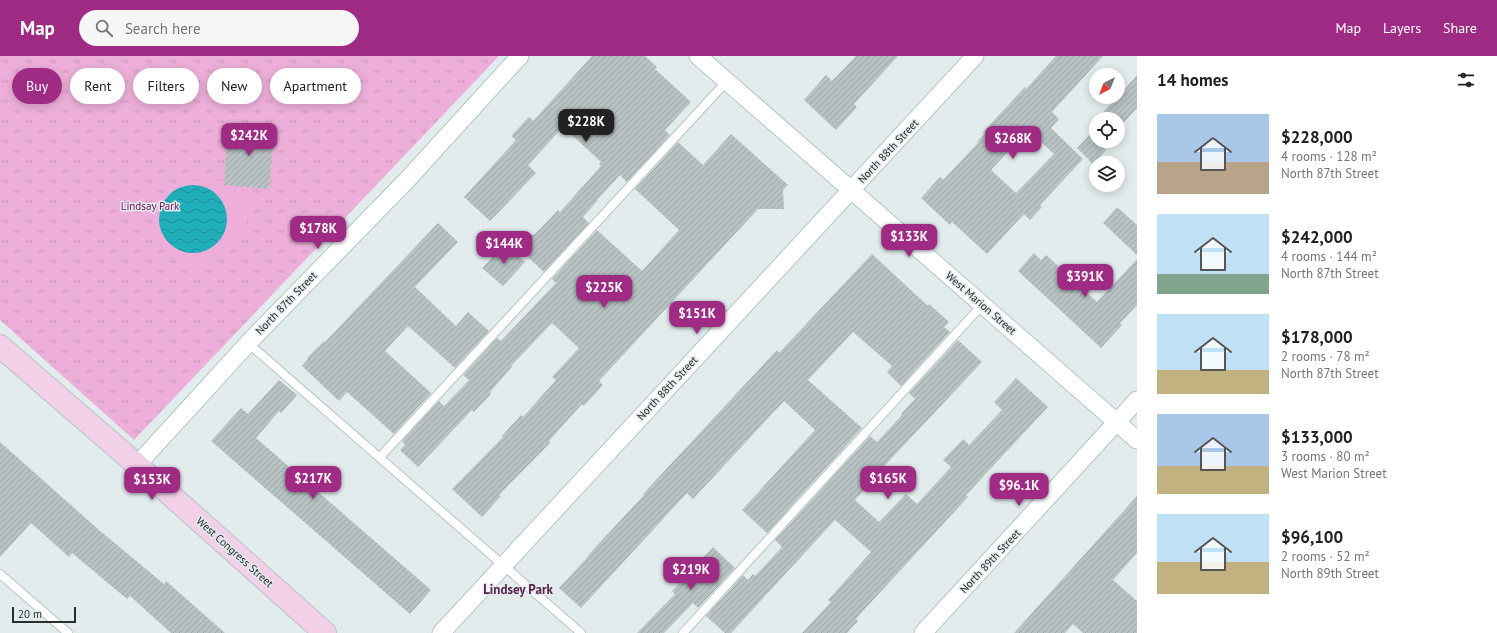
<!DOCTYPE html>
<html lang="en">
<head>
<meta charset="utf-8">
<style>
	body { margin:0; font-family:"PT Sans",sans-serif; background:#f6f6f6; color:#202124; height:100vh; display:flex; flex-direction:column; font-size:15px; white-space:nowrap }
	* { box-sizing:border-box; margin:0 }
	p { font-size:13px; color:#757577 }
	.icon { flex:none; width:22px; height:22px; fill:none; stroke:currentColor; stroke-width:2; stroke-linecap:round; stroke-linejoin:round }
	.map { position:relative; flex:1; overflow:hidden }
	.drawer { display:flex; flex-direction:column; background:#fff; width:360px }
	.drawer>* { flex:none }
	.banner { position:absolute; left:12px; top:12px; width:380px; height:36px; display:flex; gap:8px }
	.needle { width:26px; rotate:222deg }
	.tools { position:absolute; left:1089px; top:12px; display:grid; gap:8px }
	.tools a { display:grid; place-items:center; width:36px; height:36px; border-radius:50%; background:#fff; box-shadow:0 2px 10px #0003; font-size:20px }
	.scale { position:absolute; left:12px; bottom:10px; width:64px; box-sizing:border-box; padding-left:4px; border:2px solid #292d2e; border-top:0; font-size:11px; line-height:14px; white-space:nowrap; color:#292d2e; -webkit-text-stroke:3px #e2eced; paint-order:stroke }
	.price { position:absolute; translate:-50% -34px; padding:0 9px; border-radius:8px; background:#a02b85; color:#fff; font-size:13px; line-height:26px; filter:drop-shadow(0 1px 2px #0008) }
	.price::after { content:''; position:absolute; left:50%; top:24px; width:12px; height:9px; margin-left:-6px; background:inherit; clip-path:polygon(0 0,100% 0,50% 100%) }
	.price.on { background:#222; color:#fff }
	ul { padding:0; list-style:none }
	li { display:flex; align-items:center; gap:12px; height:100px; padding:0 20px }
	li span { display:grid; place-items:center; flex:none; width:112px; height:80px; border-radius:0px; color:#555 }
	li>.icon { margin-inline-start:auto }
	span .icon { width:48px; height:48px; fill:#fffc; stroke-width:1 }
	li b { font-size:17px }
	h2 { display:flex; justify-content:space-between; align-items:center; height:48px; padding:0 20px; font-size:17px }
	.pill { padding:0 14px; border-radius:18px; background:#fff; box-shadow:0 2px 10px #0003; font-size:14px; line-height:36px }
	.pill.on { background:#a02b85; color:#fff }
	header { display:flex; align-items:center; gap:24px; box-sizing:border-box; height:56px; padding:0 20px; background:#a02b85; color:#fff }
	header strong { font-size:19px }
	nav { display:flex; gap:22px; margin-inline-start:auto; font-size:14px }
	.search { width:280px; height:36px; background:#f6f6f6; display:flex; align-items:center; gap:10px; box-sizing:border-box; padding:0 14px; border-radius:22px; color:#757577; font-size:15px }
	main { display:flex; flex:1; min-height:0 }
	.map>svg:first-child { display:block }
	.grass { fill:url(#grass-tufts) }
	.pitch { fill:#edafd9 }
	.water { fill:url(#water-waves) }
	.building { fill:url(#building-hatch); fill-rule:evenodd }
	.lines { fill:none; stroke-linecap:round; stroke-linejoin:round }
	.lane-casing { stroke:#b9c3c4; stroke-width:10 }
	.street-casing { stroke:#b9c3c4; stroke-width:19 }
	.secondary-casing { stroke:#b9c3c4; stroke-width:24 }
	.lane { stroke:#fff; stroke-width:8 }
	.street { stroke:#fff; stroke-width:17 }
	.secondary { stroke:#f1d0e8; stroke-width:22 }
	.labels { text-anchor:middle; stroke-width:3; stroke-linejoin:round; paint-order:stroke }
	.street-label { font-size:11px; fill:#292d2e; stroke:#e2eced }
	.park-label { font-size:11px; fill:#691157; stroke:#e2eced }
	.quarter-label { font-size:13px; font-weight:bold; fill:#5a214b; stroke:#e2eced }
</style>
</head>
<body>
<header>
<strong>Map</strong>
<div class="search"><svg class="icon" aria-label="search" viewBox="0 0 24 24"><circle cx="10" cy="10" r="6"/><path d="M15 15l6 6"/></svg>Search here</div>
<nav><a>Map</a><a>Layers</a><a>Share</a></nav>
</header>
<main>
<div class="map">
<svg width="1137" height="577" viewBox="0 0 1137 577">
	<defs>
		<pattern id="grass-tufts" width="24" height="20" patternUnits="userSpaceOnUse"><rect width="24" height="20" fill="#edafd9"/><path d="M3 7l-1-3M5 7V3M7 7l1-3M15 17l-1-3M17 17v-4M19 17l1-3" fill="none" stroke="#cb97bb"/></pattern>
		<pattern id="water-waves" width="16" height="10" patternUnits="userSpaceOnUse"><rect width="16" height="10" fill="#20afba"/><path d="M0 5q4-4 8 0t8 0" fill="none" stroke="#1c8f98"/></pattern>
		<pattern id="building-hatch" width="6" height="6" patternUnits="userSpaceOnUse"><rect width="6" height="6" fill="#b8c2c2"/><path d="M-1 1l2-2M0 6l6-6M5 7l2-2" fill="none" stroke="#9ea7a7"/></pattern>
	</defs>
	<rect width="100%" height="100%" fill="#e2eced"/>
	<path class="grass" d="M0 0H499L134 384 0 264Z"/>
	<path class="pitch" d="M194 125H224V129L250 131 246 169 195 222C184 212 167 199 160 186 147 165 158 135 181 127 185 126 190 125 194 125Z"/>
	<path class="water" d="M159 163a34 34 0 1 1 68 0a34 34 0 1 1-68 0Z"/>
	<path class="building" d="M592 0H645L657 11 655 13 691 46 665 74 670 79 627 126 620 119 597 144H598L583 161 589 167 544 216 519 193 533 178 534 179 558 154 560 156 601 110 599 109 601 106 563 71 528 109 536 117 490 165 464 141 516 84 511 80 529 61 533 65Z
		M856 0H898L854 48 857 51 836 74 804 44 826 19 832 25Z
		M1056 0H1103L1052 56 1059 63 1051 72 1083 103 1040 149 1042 151 1030 164 1024 158 987 198 952 166 950 169 921 142 940 121 943 124 978 87 977 86 985 77 983 76 1025 31 1026 33ZM1028 74 1054 98 1016 137 991 114Z
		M1137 19V52L1118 73V63H1104L1100 59 1118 41Z
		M228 70 274 74 269 133 224 129Z
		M1096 72V85H1107L1102 90 1106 94 1093 108 1077 92Z
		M731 78 788 129 783 134 784 153H758L599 325 603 329 584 350 582 348 549 385 550 387 499 439 501 440 482 461 452 433 503 381 502 380 521 359 523 361 556 324 552 321 579 292 552 267 511 310 512 311 490 336 491 338 474 356 472 354 418 411 400 394 405 389 402 385 439 345 444 350 469 324 463 319 497 282 501 285 556 227 552 223 597 174 642 215 679 174 635 133 678 86 703 109Z
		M1117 151 1137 169V199L1103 167Z
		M438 167 458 186 415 231 456 270 468 256 489 275 455 312 408 270 385 295 431 337 394 378 347 336 339 345 302 310 308 303 307 302 324 285 325 286Z
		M505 188 525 206 503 230 482 212Z
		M1034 197 1041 204 1046 199 1097 246 1137 203V249L1120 267 1122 269 1101 292 1018 215Z
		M872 198 928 250 929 248 949 266 944 271 950 276 901 330 887 316 892 310 853 276 808 324 862 372 767 477 742 454 815 374 784 345 693 443 687 437 581 552 559 532 586 503 591 496 644 439 643 438 777 294 779 297Z
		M958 284 982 306 875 420 876 421 855 444 879 466 906 438 917 448 951 411 943 404 963 383 969 389 1002 354 994 346 1016 322 1048 351 966 439 968 441 862 556 856 563 858 565 847 577H802L831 546 828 544 871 496 835 464 731 577H725L706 560 743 519 748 524 753 518 755 520 782 491 775 484 870 380 877 386 902 359 901 358 915 343 909 337Z
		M279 324 297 339 281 357 279 355 256 382 431 534 410 558 211 385 241 352 248 358Z
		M0 386 99 474 164 528 166 525 225 577H171L130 540 127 543 72 497 69 501 31 467 0 501Z
		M1137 440V497L1113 524 1137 545V577H1083L1073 568 1065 577H1014Z
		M713 491 735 512 698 552 693 547 664 577H637L675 538 672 535Z"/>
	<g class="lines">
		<defs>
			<path id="lane" d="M248 287 581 577
				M380 401 727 25
				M0 518 68 577
				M683 577 983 248"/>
			<path id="street" d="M698 0 1137 384
				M137 409 251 284 407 124 520 0
				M441 577 975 0
				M923 577 1137 344"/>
			<path id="secondary" d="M0 290 137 409 325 577"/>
		</defs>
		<use href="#lane" class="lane-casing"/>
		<use href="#street" class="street-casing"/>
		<use href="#secondary" class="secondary-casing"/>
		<use href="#lane" class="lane"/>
		<use href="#street" class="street"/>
		<use href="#secondary" class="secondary"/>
	</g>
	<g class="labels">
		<g class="street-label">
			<text transform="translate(888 95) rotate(-47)" y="4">North 88th Street</text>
			<text transform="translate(286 247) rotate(-46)" y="4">North 87th Street</text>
			<text transform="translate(981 247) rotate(41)" y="4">West Marion Street</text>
			<text transform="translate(667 332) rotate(-47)" y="4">North 88th Street</text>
			<text transform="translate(235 496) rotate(42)" y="4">West Congress Street</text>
			<text transform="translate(990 505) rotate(-47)" y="4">North 89th Street</text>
		</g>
		<g class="park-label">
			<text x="150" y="154">Lindsay Park</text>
		</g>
		<g class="quarter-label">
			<text x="518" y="538">Lindsey Park</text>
		</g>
	</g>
</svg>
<div class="tools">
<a><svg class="needle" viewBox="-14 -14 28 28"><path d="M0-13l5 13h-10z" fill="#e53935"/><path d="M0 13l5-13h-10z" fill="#757577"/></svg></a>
<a><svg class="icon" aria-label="locate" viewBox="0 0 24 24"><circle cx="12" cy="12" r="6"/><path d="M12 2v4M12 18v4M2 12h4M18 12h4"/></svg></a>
<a><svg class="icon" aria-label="layers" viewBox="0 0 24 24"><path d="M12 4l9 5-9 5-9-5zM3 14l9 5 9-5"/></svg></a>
</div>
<div class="scale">20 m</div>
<b class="price on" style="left:586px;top:87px">$228K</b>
<b class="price" style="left:249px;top:101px">$242K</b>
<b class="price" style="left:1013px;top:104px">$268K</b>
<b class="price" style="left:318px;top:194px">$178K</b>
<b class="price" style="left:909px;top:202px">$133K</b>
<b class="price" style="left:504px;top:209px">$144K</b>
<b class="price" style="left:1085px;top:242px">$391K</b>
<b class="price" style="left:604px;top:253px">$225K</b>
<b class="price" style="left:697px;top:279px">$151K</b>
<b class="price" style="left:313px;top:444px">$217K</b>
<b class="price" style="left:888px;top:444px">$165K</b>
<b class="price" style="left:152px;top:445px">$153K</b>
<b class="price" style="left:1019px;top:451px">$96.1K</b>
<b class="price" style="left:691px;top:535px">$219K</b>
<div class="banner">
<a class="pill on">Buy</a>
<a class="pill">Rent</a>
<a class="pill">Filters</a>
<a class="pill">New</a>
<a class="pill">Apartment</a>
</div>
</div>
<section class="drawer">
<h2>14 homes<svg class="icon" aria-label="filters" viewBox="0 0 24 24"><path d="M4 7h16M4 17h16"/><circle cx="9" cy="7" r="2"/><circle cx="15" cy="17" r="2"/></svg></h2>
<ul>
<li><span style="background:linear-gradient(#a9c7e8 60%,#b9a48a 0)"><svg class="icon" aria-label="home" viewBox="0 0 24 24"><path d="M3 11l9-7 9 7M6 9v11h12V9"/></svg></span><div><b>$228,000</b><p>4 rooms · 128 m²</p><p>North 87th Street</p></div></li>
<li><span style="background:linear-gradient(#bfe0f5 75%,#7fa58c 0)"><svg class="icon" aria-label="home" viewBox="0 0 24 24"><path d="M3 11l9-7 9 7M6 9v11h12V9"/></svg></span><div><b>$242,000</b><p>4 rooms · 144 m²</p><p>North 87th Street</p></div></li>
<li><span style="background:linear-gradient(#bfe0f5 70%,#c2b280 0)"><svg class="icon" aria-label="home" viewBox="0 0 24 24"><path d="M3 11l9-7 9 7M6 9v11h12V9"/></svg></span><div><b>$178,000</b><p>2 rooms · 78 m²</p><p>North 87th Street</p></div></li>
<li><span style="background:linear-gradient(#a9c7e8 65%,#c2b280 0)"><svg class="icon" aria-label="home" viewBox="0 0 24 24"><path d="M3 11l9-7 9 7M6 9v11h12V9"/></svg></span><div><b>$133,000</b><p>3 rooms · 80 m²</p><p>West Marion Street</p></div></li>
<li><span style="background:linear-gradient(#bfe0f5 60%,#c2b280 0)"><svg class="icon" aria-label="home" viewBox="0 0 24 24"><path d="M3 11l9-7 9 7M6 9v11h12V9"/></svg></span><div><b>$96,100</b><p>2 rooms · 52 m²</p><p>North 89th Street</p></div></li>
</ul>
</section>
</main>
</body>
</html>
